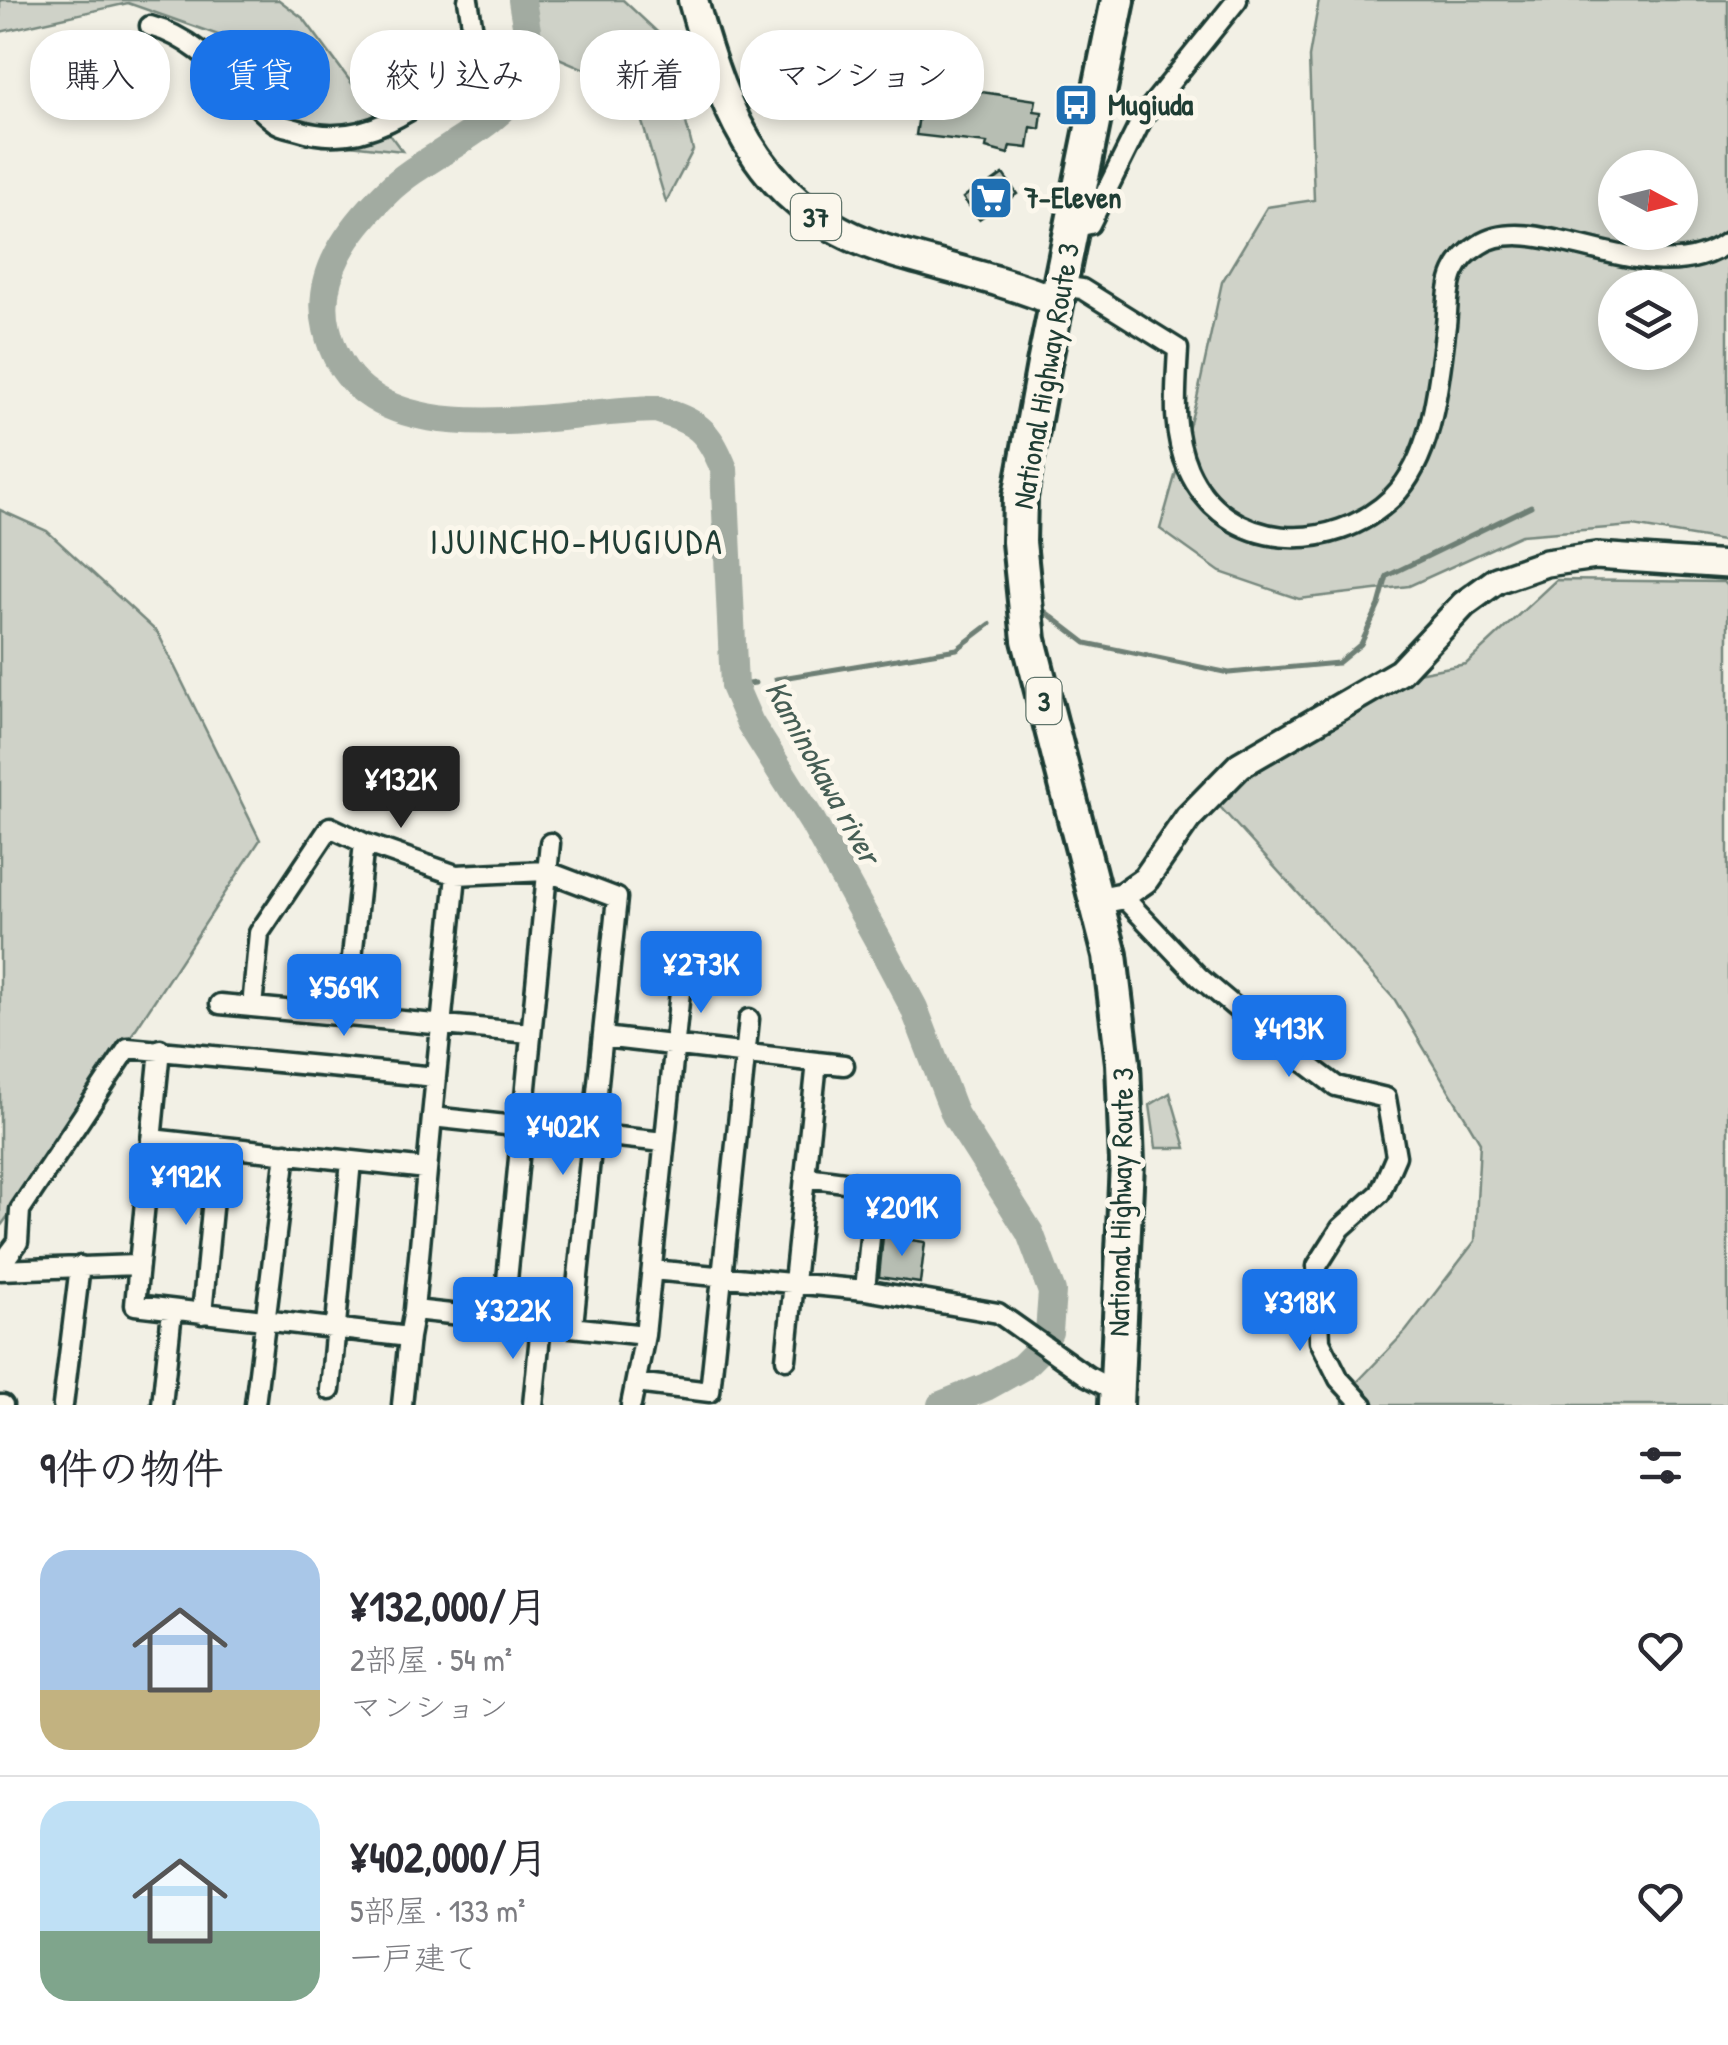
<!DOCTYPE html>
<html lang="ja">
<head>
<meta charset="utf-8">
<style>
	body { margin:0; font-family:"Patrick Hand","Klee One",sans-serif; background:#f2f2f3; color:#2b2b33; height:100vh; display:flex; flex-direction:column; font-size:38px; white-space:nowrap }
	* { box-sizing:border-box; margin:0 }
	p { font-size:32px; color:#7c7c81 }
	.icon { flex:none; width:55px; height:55px; fill:none; stroke:currentColor; stroke-width:2; stroke-linecap:round; stroke-linejoin:round }
	.map { position:relative; height:1405px; overflow:hidden }
	.details { display:flex; flex-direction:column; background:#fff; flex:1 }
	.details>* { flex:none }
	.banner { position:absolute; left:30px; top:30px; width:1000px; height:90px; display:flex; gap:20px }
	.needle { width:65px; rotate:97deg }
	.controls { position:absolute; left:1598px; top:150px; display:grid; gap:20px }
	.controls a { display:grid; place-items:center; width:100px; height:100px; border-radius:50%; background:#fff; box-shadow:0 5px 15px #0003; font-size:50px }
	.price { position:absolute; translate:-50% -85px; padding:0 22px; border-radius:10px; background:#1a73e8; color:#fff; font-size:32px; line-height:65px; filter:drop-shadow(0 2px 5px #0008) }
	.price::after { content:''; position:absolute; left:50%; top:60px; width:30px; height:22px; margin-left:-15px; background:inherit; clip-path:polygon(0 0,100% 0,50% 100%) }
	.price.active { background:#222; color:#fff }
	ul { padding:0; list-style:none }
	li { display:flex; align-items:center; gap:30px; height:250px; padding:0 40px }
	li+li { border-top:2px solid #e1e1e2 }
	li span { display:grid; place-items:center; flex:none; width:280px; height:200px; border-radius:30px; color:#555 }
	li>.icon { margin-inline-start:auto }
	span .icon { width:120px; height:120px; fill:#fffc; stroke-width:1 }
	li b { font-size:42px }
	h2 { display:flex; justify-content:space-between; align-items:center; height:120px; padding:0 40px; font-size:42px }
	.chip { padding:0 35px; border-radius:40px; background:#fff; box-shadow:0 5px 15px #0003; font-size:35px; line-height:90px }
	.chip.active { background:#1a73e8; color:#fff }
	.map>svg:first-child { display:block }
	.green { fill:#cfd2c8; stroke:#77887e; stroke-width:2.5; fill-rule:evenodd }
	.lines { fill:none; stroke-linecap:round; stroke-linejoin:round }
	.stream { stroke:#6e7f75; stroke-width:5 }
	.river { stroke:#a2aba1; stroke-width:28 }
	.building { fill:#b7beb3; stroke:#1f3d34; stroke-width:2.5 }
	.street-casing { stroke:#1f3d34; stroke-width:25 }
	.secondary-casing { stroke:#1f3d34; stroke-width:32 }
	.primary-casing { stroke:#1f3d34; stroke-width:35 }
	.highway-casing { stroke:#1f3d34; stroke-width:40 }
	.street { stroke:#fbf7ec; stroke-width:18 }
	.secondary { stroke:#fbf7ec; stroke-width:25 }
	.primary { stroke:#fbf7ec; stroke-width:28 }
	.highway { stroke:#fbf7ec; stroke-width:32 }
	.labels { text-anchor:middle; stroke-width:10; stroke-linejoin:round; paint-order:stroke }
	.shield { fill:#fbf7ec; stroke:#61756b; stroke-width:2.5 }
	.shield-label { font-size:28px; font-weight:bold; fill:#1f3d34 }
	.poi-label { font-size:30px; font-weight:bold; fill:#1f3d34; stroke:#fbf7ec; text-anchor:start }
	.street-label { font-size:30px; fill:#1f3d34; stroke:#fbf7ec }
	.water-label { font-size:32px; font-style:italic; fill:#465e55; stroke:#fbf7ec }
	.quarter-label { font-size:35px; letter-spacing:2.5px; fill:#1f3d34; stroke:#fbf7ec }
</style>
</head>
<body>
<div class="map">
<svg width="1728" height="1405" viewBox="0 0 1728 1405">
	<rect width="100%" height="100%" fill="#f2f0e5"/>
	<filter id="ink" filterUnits="userSpaceOnUse"><feTurbulence type="fractalNoise" baseFrequency=".01" numOctaves="2"/><feDisplacementMap in="SourceGraphic" scale="20" xChannelSelector="R" yChannelSelector="G"/><feConvolveMatrix kernelMatrix="1 2 1 2 8 2 1 2 1" color-interpolation-filters="sRGB"/></filter>
	<g filter="url(#ink)">
		<path class="green" d="M0 0H279L304 19 402 151 306 140 227 38 128 3 0 32Z
			M516 0H623L712 83 683 111 693 150 666 202 639 112 587 70 533 47Z
			M1319 0H1728V542L1633 526 1521 535 1409 586 1299 599 1220 572 1160 529 1197 398 1222 282 1267 207 1314 200 1309 57ZM1615 168H1680V232H1615ZM1615 288H1680V352H1615Z
			M0 510 47 531 158 633 260 840 64 1138 0 1227Z
			M1556 580 1724 582 1728 586V1405H1343V1397L1406 1331 1475 1241 1480 1142 1395 1000 1212 798 1358 684 1466 664Z
			M1170 1093 1186 1148H1156L1150 1105Z"/>
		<g class="lines">
			<path class="stream" d="M1043 610 1086 643 1229 673 1338 663 1361 644 1379 605 1387 576 1531 506
				M776 679 957 649 990 624
				M734 686 755 683"/>
			<path class="river" d="M522 0C525 24 536 60 524 82 499 129 425 155 388 191 350 228 314 274 327 329 358 467 558 410 656 409 698 423 707 428 724 469L734 686 750 723 812 821 878 940 914 1008 955 1115 1030 1233 1052 1292 1049 1332 1040 1349 1022 1367 986 1387 941 1405"/>
		</g>
		<path class="building" d="M934 85 1036 100 1034 111 1042 112 1040 129 1031 127 1028 148 1010 146 1008 154 986 148 987 143 916 135 922 95 932 96Z
			M1003 174 1017 194 979 219 963 198 974 189 977 193Z
			M883 1236 925 1242 920 1283 879 1277Z"/>
		<g class="lines">
			<defs>
				<path id="street" d="M150 26C203 40 231 85 271 119 278 126 289 127 299 130 367 152 426 101 478 61L468 0
					M1072 228 1090 224 1144 115 1237 0
					M1060 286 1082 289 1178 349C1176 390 1171 430 1188 469 1225 553 1333 556 1393 497 1434 456 1439 379 1446 325 1448 308 1447 287 1454 272 1459 261 1469 251 1479 245 1537 206 1653 298 1728 242
					M456 875 432 1117 664 1142
					M1122 896 1199 977 1267 1034 1336 1086 1386 1098 1396 1156 1380 1193 1341 1228 1317 1266 1320 1341 1339 1379 1363 1405
					M220 1004 530 1033
					M252 1007 259 933 330 827 364 843 456 875 546 871 617 898 573 1325
					M346 1015 364 843
					M603 1037 817 1062 786 1359
					M160 1049 135 1305 409 1337 414 1310 645 1335
					M817 1062 844 1065
					M151 1139 427 1169
					M806 1177 875 1186 865 1290
					M0 1266 18 1242 20 1210 128 1048 436 1077
					M0 1270 137 1265
					M652 1270 865 1290 998 1313 1087 1376 1117 1392
					M414 1310 432 1117
					M202 1314 218 1146
					M503 1321 550 843
					M636 1383 710 1392 749 1019
					M330 1390 351 1161
					M0 1405H3
					M63 1405 80 1266
					M162 1405 172 1311
					M255 1405 286 1153
					M402 1405 409 1337
					M533 1405 541 1325
					M631 1405 645 1335 681 982"/>
				<path id="secondary" d="M1097 901 1122 896 1145 880 1188 818 1240 765 1400 672 1464 604 1497 580 1546 563 1596 556 1728 565"/>
				<path id="primary" d="M693 0C726 122 764 214 896 253 951 269 1004 280 1057 302"/>
				<path id="highway" d="M1116 1405 1127 1163 1123 1063 1110 955 1029 640 1019 542 1020 497 1044 364 1118 0"/>
			</defs>
			<use href="#street" class="street-casing"/>
			<use href="#secondary" class="secondary-casing"/>
			<use href="#primary" class="primary-casing"/>
			<use href="#highway" class="highway-casing"/>
			<use href="#street" class="street"/>
			<use href="#secondary" class="secondary"/>
			<use href="#primary" class="primary"/>
			<use href="#highway" class="highway"/>
		</g>
	</g>
	<defs>
		<symbol id="bus-square" viewBox="-11 -11 22 22"><rect x="-9" y="-9" width="18" height="18" rx="4" fill="#1f6fb2" stroke="#fbf7ec"/><path d="M-5-6H5V4H4V6H2V4H-2V6H-4V4H-5ZM-3.5-4V0h7V-4ZM-3.5 1.2v1.5H-2V1.2ZM2 1.2v1.5H3.5V1.2Z" fill="#fff"/></symbol>
		<symbol id="supermarket-square" viewBox="-11 -11 22 22"><rect x="-9" y="-9" width="18" height="18" rx="4" fill="#1f6fb2" stroke="#fbf7ec"/><path d="M-6-5.5h2.5l.6 2H6L4.5 2H-2.5L-4.4-4H-6ZM-1.5 3.2a1.3 1.3 0 1 0 .1 0ZM3 3.2a1.3 1.3 0 1 0 .1 0Z" fill="#fff"/></symbol>
	</defs>
	<g fill-rule="evenodd">
		<use href="#bus-square" x="1051" y="80" width="50" height="50"/>
		<use href="#supermarket-square" x="966" y="173" width="50" height="50"/>
	</g>
	<g class="labels">
		<g class="shield">
			<rect x="791" y="194" width="50" height="46" rx="8"/>
			<rect x="1026.5" y="678" width="35" height="46" rx="8"/>
		</g>
		<g class="shield-label">
			<text x="816" y="227">37</text>
			<text x="1044" y="711">3</text>
		</g>
		<g class="poi-label">
			<text x="1108" y="115">Mugiuda</text>
			<text x="1024" y="208">7-Eleven</text>
		</g>
		<g class="street-label">
			<text transform="translate(1046 376) rotate(-80)" y="10">National Highway Route 3</text>
			<text transform="translate(1121 1202) rotate(-89)" y="10">National Highway Route 3</text>
		</g>
		<g class="water-label">
			<text transform="translate(823 772) rotate(61)" y="11">Kaminokawa river</text>
		</g>
		<g class="quarter-label">
			<text x="577" y="554">IJUINCHO-MUGIUDA</text>
		</g>
	</g>
</svg>
<div class="controls">
<a><svg class="needle" viewBox="-14 -14 28 28"><path d="M0-13l5 13h-10z" fill="#e53935"/><path d="M0 13l5-13h-10z" fill="#7c7c81"/></svg></a>
<a><svg class="icon" aria-label="layers" viewBox="0 0 24 24"><path d="M12 4l9 5-9 5-9-5zM3 14l9 5 9-5"/></svg></a>
</div>
<b class="price active" style="left:401px;top:831px">¥132K</b>
<b class="price" style="left:701px;top:1016px">¥273K</b>
<b class="price" style="left:344px;top:1039px">¥569K</b>
<b class="price" style="left:1289px;top:1080px">¥413K</b>
<b class="price" style="left:563px;top:1178px">¥402K</b>
<b class="price" style="left:186px;top:1228px">¥192K</b>
<b class="price" style="left:902px;top:1259px">¥201K</b>
<b class="price" style="left:1300px;top:1354px">¥318K</b>
<b class="price" style="left:513px;top:1362px">¥322K</b>
<div class="banner">
<a class="chip">購入</a>
<a class="chip active">賃貸</a>
<a class="chip">絞り込み</a>
<a class="chip">新着</a>
<a class="chip">マンション</a>
</div>
</div>
<section class="details">
<h2>9件の物件<svg class="icon" aria-label="filters" viewBox="0 0 24 24"><path d="M4 7h16M4 17h16"/><circle cx="9" cy="7" r="2"/><circle cx="15" cy="17" r="2"/></svg></h2>
<ul>
<li><span style="background:linear-gradient(#a9c7e8 70%,#c2b280 0)"><svg class="icon" aria-label="home" viewBox="0 0 24 24"><path d="M3 11l9-7 9 7M6 9v11h12V9"/></svg></span><div><b>¥132,000/月</b><p>2部屋 · 54 m²</p><p>マンション</p></div><svg class="icon" aria-label="heart" viewBox="0 0 24 24"><path d="M12 20l-8-8c-3-5 5-10 8-4 3-6 11-1 8 4z"/></svg></li>
<li><span style="background:linear-gradient(#bfe0f5 65%,#7fa58c 0)"><svg class="icon" aria-label="home" viewBox="0 0 24 24"><path d="M3 11l9-7 9 7M6 9v11h12V9"/></svg></span><div><b>¥402,000/月</b><p>5部屋 · 133 m²</p><p>一戸建て</p></div><svg class="icon" aria-label="heart" viewBox="0 0 24 24"><path d="M12 20l-8-8c-3-5 5-10 8-4 3-6 11-1 8 4z"/></svg></li>
</ul>
</section>
</body>
</html>
